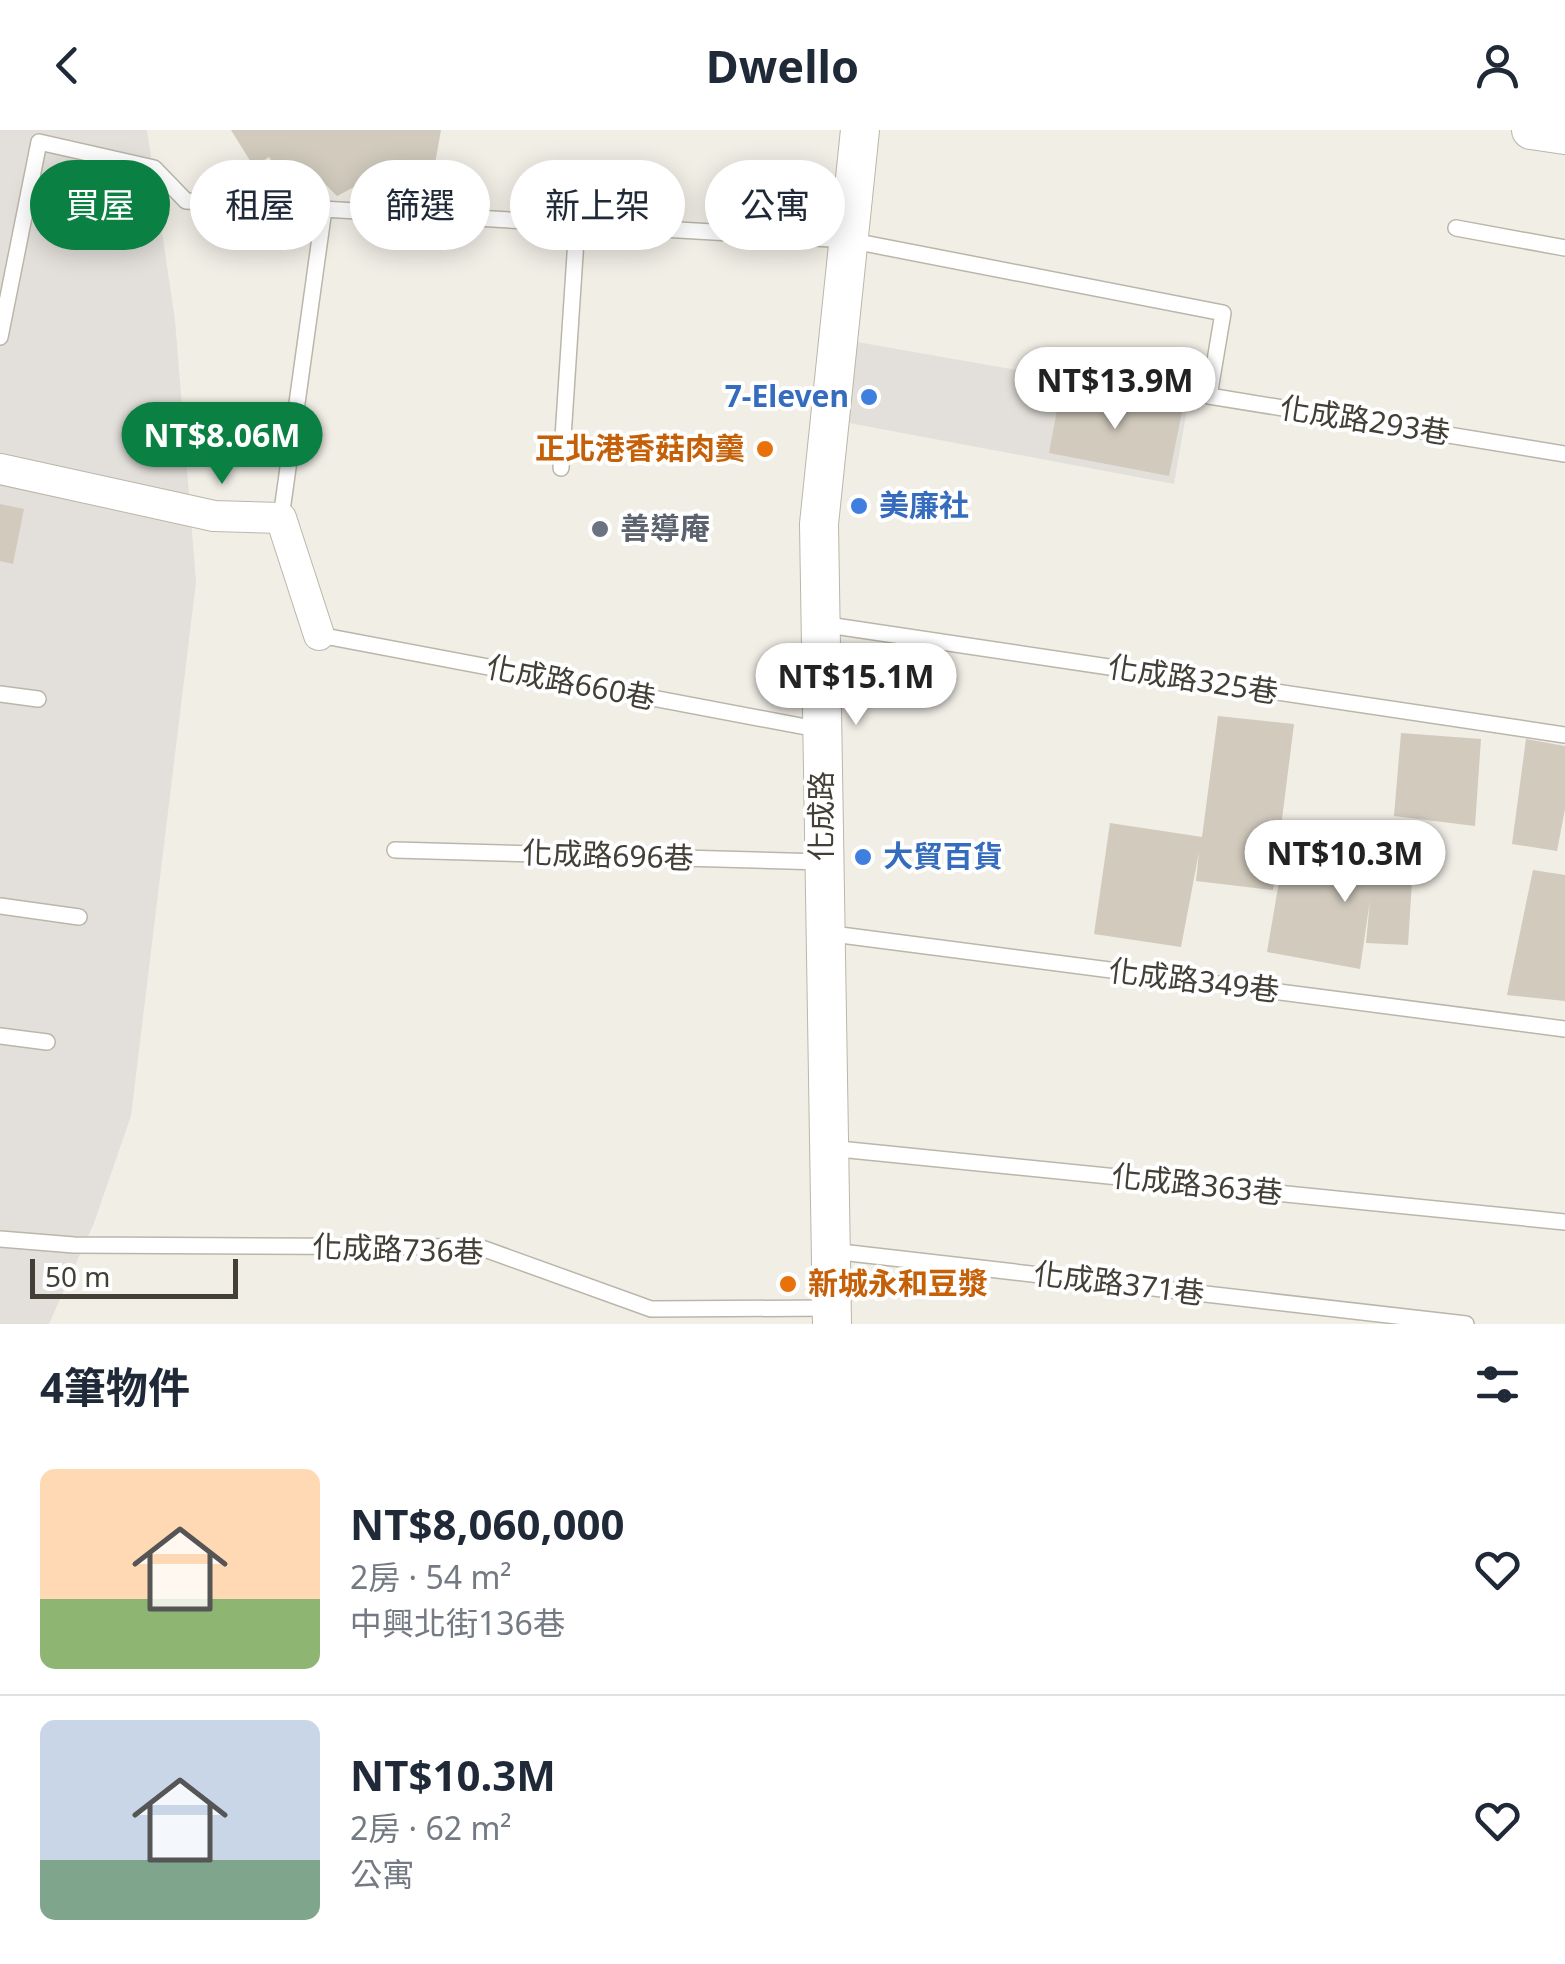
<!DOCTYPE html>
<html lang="zh-TW">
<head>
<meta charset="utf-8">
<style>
	body { margin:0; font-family:"Noto Sans","Noto Sans TC",sans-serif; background:#f2f2f3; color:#1f2937; height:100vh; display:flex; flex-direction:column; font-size:38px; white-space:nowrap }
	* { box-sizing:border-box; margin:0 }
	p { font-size:32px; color:#747a83 }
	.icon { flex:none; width:55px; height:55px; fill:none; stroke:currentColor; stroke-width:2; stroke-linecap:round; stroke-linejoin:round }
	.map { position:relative; height:1194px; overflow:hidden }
	.drawer { display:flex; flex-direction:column; background:#fff; flex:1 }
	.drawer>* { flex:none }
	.banner { position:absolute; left:30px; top:30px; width:1000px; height:90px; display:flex; gap:20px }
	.scale { position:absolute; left:30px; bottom:25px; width:208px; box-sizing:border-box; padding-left:10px; border:5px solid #433f36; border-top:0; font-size:28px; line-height:35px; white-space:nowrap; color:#433f36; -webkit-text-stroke:8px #fff; paint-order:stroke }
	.price { position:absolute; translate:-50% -85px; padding:0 22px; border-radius:35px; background:#fff; color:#222; font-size:32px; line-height:65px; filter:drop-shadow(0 2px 5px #0008) }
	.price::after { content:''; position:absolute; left:50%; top:60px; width:30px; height:22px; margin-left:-15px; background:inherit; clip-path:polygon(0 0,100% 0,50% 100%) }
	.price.on { background:#0b8043; color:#fff }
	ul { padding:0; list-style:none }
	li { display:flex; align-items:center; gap:30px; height:250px; padding:0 40px }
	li+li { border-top:2px solid #e0e1e3 }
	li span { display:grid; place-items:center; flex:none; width:280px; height:200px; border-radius:15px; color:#555 }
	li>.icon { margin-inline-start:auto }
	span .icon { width:120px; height:120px; fill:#fffc; stroke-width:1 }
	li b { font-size:42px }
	h2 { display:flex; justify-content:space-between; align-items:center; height:120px; padding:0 40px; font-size:42px }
	.chip { padding:0 35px; border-radius:45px; background:#fff; box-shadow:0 5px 25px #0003; font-size:35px; line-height:90px }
	.chip.on { background:#0b8043; color:#fff }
	header { display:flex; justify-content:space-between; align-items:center; height:130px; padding:0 40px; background:#fff; font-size:45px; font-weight:700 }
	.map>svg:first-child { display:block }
	.industrial { fill:#e3e0db }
	.building { fill:#d1cabd }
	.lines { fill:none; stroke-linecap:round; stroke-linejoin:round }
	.service-casing { stroke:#bbb6aa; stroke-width:18 }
	.minor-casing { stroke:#bbb6aa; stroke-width:32 }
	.tertiary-casing { stroke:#bbb6aa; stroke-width:40 }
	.service { stroke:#fff; stroke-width:15 }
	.minor { stroke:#fff; stroke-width:30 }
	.tertiary { stroke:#fff; stroke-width:38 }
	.shop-dot { fill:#3f7fe0; stroke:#fff; stroke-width:4 }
	.food-dot { fill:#e8710a; stroke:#fff; stroke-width:4 }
	.worship-dot { fill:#6b7280; stroke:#fff; stroke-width:4 }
	.labels { text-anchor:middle; stroke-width:8; stroke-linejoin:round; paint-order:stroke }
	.shop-label { font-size:30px; font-weight:bold; fill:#366cbe; stroke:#fff; text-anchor:start }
	.street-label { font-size:30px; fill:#433f36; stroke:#fff }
	.food-label { font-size:30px; font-weight:bold; fill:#c56008; stroke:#fff; text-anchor:end }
	.worship-label { font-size:30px; font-weight:bold; fill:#5b616d; stroke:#fff; text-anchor:start }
</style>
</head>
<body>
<header><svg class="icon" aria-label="back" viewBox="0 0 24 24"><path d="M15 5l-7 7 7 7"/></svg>Dwello<svg class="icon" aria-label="person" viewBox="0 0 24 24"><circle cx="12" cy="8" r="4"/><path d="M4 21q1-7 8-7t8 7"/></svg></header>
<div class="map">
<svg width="1565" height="1194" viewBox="0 0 1565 1194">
	<rect width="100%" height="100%" fill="#f1eee6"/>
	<path class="industrial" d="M0 0H147L175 190 196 452 131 986 94 1093 49 1194H0Z
		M857 212 1107 256V263L1187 280 1174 354 849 293Z"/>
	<path class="building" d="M231 0H441L433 45 375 46 337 66 316 45 291 60 269 27 254 37Z
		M1061 259 1182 282 1169 346 1049 323Z
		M0 374 24 379 13 434 0 431Z
		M1218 586 1294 594 1273 760 1196 751 1199 722 1181 817 1094 804 1110 693 1202 707Z
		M1401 603 1481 609 1475 696 1394 686Z
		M1526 609 1565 616V679L1557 721 1512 714Z
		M1380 697 1415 703 1408 815 1366 813 1370 770 1360 839 1267 822 1283 728 1375 740Z
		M1533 740 1565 745V871L1507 865Z"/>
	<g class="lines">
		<defs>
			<path id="service" d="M1456 98 1565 118
				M0 207 39 12 154 38 186 71 848 110 1223 183 1209 266 1565 324
				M561 338 577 94
				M281 388 324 79
				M821 494 1565 605
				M319 505 822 600
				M0 564 38 569
				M395 720 822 732
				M0 776 79 787
				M825 803 1565 899
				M0 906 47 912
				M829 1018 1565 1092
				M0 1109 74 1115 479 1117 651 1179 830 1178
				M832 1121 1466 1194"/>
			<path id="minor" d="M0 339 214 386 281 388 319 505"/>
			<path id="tertiary" d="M1531 0 1565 5
				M832 1194 819 394 860 0"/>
		</defs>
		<use href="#service" class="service-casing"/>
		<use href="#minor" class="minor-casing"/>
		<use href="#tertiary" class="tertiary-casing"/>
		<use href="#service" class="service"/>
		<use href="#minor" class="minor"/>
		<use href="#tertiary" class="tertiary"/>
	</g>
	<g class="shop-dot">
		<circle cx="869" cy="267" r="10"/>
		<circle cx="859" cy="376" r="10"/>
		<circle cx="863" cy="727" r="10"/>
	</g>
	<g class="food-dot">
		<circle cx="765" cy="319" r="10"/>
		<circle cx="788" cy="1154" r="10"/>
	</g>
	<circle class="worship-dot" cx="600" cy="399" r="10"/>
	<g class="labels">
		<g class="shop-label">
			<text x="849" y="277" text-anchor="end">7-Eleven</text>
			<text x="879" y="386">美廉社</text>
			<text x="883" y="737">大貿百貨</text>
		</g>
		<g class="street-label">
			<text transform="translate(1365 291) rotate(9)" y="10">化成路293巷</text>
			<text transform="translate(1193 550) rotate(9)" y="10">化成路325巷</text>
			<text transform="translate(571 553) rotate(11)" y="10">化成路660巷</text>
			<text transform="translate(822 686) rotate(-90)" y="10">化成路</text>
			<text transform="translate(608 726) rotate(2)" y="10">化成路696巷</text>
			<text transform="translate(1194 851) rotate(7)" y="10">化成路349巷</text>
			<text transform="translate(1197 1055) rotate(6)" y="10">化成路363巷</text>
			<text transform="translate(398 1120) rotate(2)" y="10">化成路736巷</text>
			<text transform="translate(1119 1154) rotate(7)" y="10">化成路371巷</text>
		</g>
		<g class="food-label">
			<text x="745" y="329">正北港香菇肉羹</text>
			<text x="808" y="1164" text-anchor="start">新城永和豆漿</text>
		</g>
		<g class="worship-label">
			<text x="620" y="409">善導庵</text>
		</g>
	</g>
</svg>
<div class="scale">50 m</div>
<b class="price" style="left:1115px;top:302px">NT$13.9M</b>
<b class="price on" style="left:222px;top:357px">NT$8.06M</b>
<b class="price" style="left:856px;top:598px">NT$15.1M</b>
<b class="price" style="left:1345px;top:775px">NT$10.3M</b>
<div class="banner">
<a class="chip on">買屋</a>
<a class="chip">租屋</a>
<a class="chip">篩選</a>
<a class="chip">新上架</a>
<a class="chip">公寓</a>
</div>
</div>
<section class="drawer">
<h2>4筆物件<svg class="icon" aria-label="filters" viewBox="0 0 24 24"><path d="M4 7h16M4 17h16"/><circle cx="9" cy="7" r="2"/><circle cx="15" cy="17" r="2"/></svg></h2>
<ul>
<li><span style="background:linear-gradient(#ffd9b3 65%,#8fb573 0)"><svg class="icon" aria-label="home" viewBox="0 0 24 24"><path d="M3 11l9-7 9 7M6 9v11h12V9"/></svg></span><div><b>NT$8,060,000</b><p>2房 · 54 m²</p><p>中興北街136巷</p></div><svg class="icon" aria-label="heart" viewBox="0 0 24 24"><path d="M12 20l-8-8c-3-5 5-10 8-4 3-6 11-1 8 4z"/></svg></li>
<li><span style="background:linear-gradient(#c9d6e8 70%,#7fa58c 0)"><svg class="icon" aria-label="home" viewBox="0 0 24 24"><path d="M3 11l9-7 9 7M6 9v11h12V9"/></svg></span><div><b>NT$10.3M</b><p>2房 · 62 m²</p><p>公寓</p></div><svg class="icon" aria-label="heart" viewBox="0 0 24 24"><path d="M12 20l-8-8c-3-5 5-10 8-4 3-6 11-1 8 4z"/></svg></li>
</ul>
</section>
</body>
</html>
